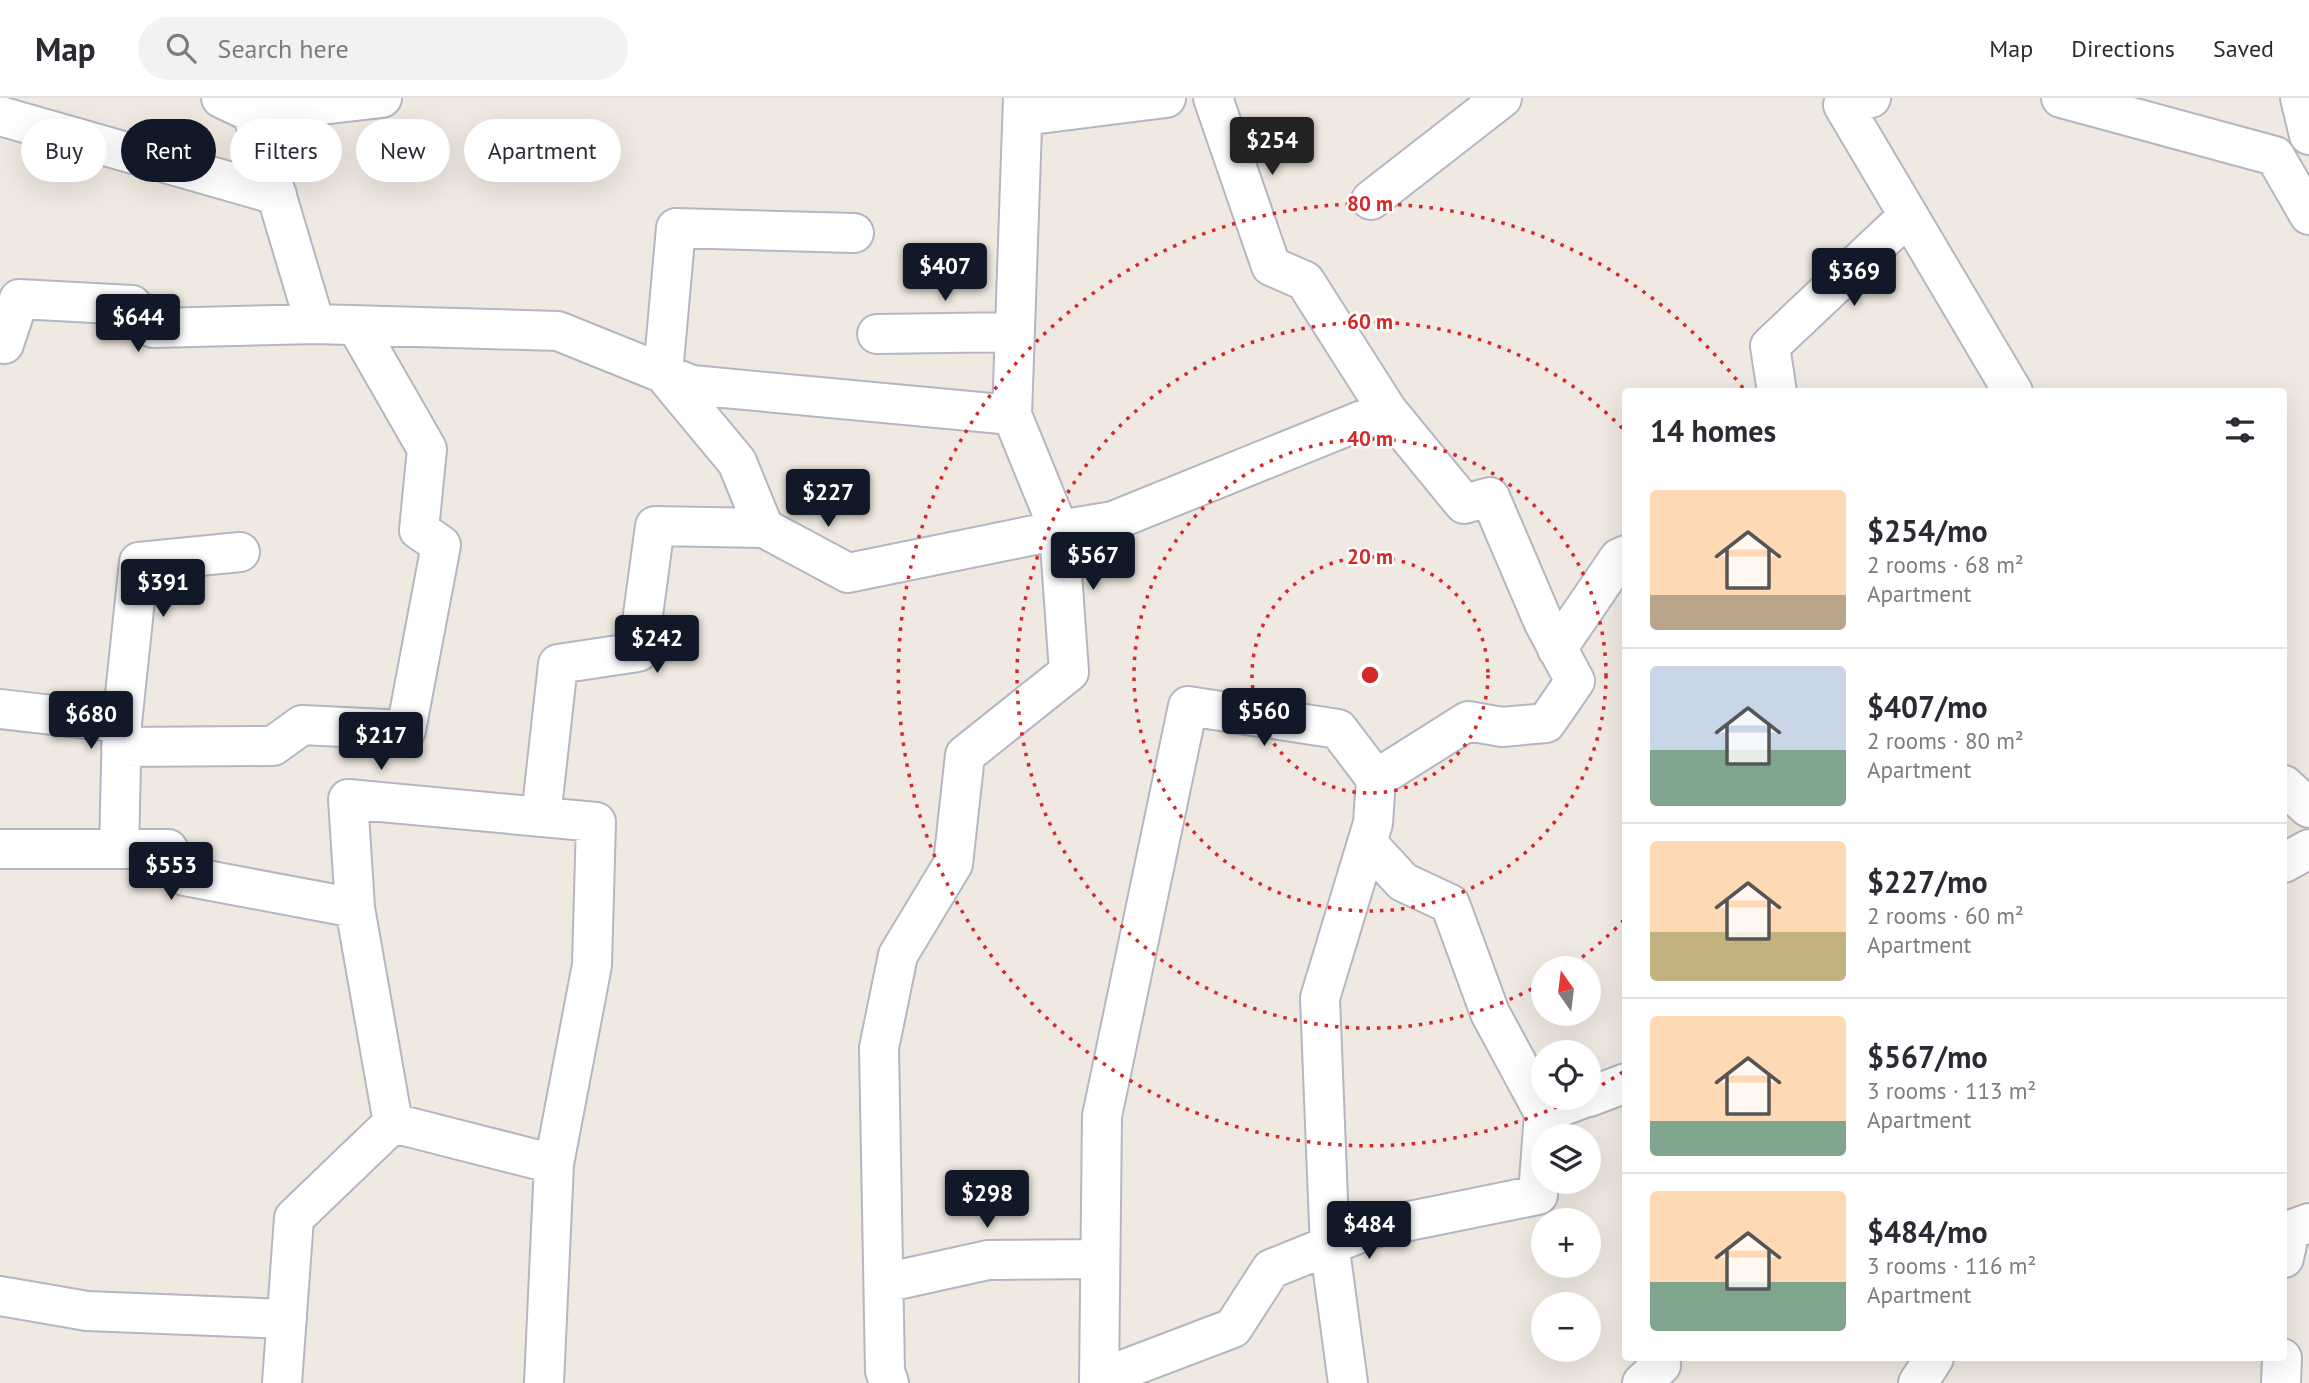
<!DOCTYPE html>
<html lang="en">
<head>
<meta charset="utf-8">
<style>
	body { margin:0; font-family:"PT Sans",sans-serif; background:#f2f2f3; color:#2b2b33; height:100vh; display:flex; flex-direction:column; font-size:26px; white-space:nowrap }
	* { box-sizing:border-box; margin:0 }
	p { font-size:23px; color:#7c7c81 }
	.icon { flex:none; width:38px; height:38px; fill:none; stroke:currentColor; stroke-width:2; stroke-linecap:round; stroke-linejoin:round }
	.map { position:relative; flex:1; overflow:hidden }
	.panel { position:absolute; left:1622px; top:290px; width:665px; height:973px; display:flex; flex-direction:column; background:#fff; border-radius:7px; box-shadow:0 7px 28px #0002 }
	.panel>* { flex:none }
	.hud { position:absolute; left:21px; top:21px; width:665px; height:63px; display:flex; gap:14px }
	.needle { width:46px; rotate:346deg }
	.tools { position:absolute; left:1531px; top:858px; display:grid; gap:14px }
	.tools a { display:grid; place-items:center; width:70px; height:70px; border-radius:50%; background:#fff; box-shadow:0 7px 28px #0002; font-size:35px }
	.price { position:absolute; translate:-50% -60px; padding:0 16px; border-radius:7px; background:#111827; color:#fff; font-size:23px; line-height:46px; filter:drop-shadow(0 2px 4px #0008) }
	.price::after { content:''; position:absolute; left:50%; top:42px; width:21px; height:16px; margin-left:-10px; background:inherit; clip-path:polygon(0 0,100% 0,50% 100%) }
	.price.selected { background:#222; color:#fff }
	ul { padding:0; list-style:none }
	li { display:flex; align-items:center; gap:21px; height:175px; padding:0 28px }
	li+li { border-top:2px solid #e1e1e2 }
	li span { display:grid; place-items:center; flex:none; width:196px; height:140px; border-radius:7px; color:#555 }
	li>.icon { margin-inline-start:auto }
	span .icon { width:84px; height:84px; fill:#fffc; stroke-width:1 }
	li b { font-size:30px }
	h2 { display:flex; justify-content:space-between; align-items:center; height:84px; padding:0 28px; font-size:30px }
	.tag { padding:0 24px; border-radius:32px; background:#fff; box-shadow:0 7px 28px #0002; font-size:24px; line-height:63px }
	.tag.selected { background:#111827; color:#fff }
	header { display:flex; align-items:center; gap:42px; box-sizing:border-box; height:98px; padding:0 35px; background:#fff; border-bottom:2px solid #e1e1e2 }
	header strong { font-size:33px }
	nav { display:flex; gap:38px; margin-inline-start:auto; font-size:24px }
	.search { width:490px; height:63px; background:#f2f2f3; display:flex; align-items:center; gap:18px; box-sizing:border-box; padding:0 24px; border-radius:38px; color:#7c7c81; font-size:26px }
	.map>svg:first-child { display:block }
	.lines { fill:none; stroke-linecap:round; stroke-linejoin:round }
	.minor-casing { stroke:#b4b7c1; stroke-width:42 }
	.minor { stroke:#fff; stroke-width:38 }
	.ring { fill:none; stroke:#d62828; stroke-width:3.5; stroke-dasharray:3.5 7 }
	.centre { fill:#d62828; stroke:#fff; stroke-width:3.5 }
	.ring-label { font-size:21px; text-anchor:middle; font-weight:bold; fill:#d62828; stroke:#fff; stroke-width:5; stroke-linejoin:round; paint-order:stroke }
</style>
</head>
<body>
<header>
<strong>Map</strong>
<div class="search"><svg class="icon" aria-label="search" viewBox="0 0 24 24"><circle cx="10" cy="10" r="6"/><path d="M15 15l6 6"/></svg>Search here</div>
<nav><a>Map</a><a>Directions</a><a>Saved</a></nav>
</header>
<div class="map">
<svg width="2309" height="1285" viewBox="0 0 2309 1285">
	<rect width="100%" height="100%" fill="#efe9e1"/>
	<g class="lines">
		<defs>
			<path id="minor" d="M221 0 252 15 315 226 558 233 692 287 1012 317
				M1213 0 1271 168 1305 183 1387 312
				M1871 0 1843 7 2013 294
				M2061 0 2275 58 2309 117
				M2300 0 2309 37
				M252 15 382 0
				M0 18 277 97
				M1023 18 1166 0
				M1371 102 1502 0
				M854 135 676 130 663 275 737 364 764 430 848 475 1059 432 1012 317 1023 0
				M877 236 1015 234
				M0 245 4 246 19 201 132 207 153 230 315 226
				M1777 294 1770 248 1908 118
				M1557 551 1619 460 1626 457
				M0 611 122 625 119 751
				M122 625 139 464 240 454
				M121 649 273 648 302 627 406 632 441 447 419 432 427 351 356 227
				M2284 687 2309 710
				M541 719 558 566 638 554 655 428 764 430
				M1367 745 1403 784 1450 806 1490 915 1544 1015
				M0 751H168L185 778 355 810
				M2284 765 2309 751
				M1589 999 1626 985
				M2284 1160 2290 1132 2309 1125
				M884 1185 988 1162 1100 1161
				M0 1198 87 1213 287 1221
				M1099 1281 1233 1230 1271 1171 1370 1131 1538 1097 1544 1015 1587 999
				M282 1285 294 1120 393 1025
				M544 1285 554 1066 592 867 596 724 348 701 355 810 393 1025 554 1066
				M889 1285 885 1273 879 950 898 857 953 766 965 657 1069 574 1059 432 1113 423 1387 312 1464 406 1490 399 1543 523 1575 583 1546 625 1502 629 1468 623 1376 681
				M1099 1285 1102 1018 1188 608 1338 631 1376 681 1373 725 1320 900 1330 1152 1348 1285
				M1642 1285 1661 1267 1660 1260
				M1918 1285 1934 1260
				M2281 1285 2282 1260"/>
		</defs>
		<use href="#minor" class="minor-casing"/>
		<use href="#minor" class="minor"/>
	</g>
	<g class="ring">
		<circle cx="1370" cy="577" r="118"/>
		<circle cx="1370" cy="577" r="236"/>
		<path d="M1624 822A353 353 0 0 1 1567 870M1541 886A353 353 0 1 1 1624 332"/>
		<path d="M1623 974A471 471 0 0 1 1591 993M1576 1000A471 471 0 1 1 1746 294"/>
	</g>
	<circle cx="1370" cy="577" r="10" class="centre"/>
	<g class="ring-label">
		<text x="1370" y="113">80 m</text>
		<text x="1370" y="231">60 m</text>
		<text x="1370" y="348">40 m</text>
		<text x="1370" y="466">20 m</text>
	</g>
</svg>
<div class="tools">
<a><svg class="needle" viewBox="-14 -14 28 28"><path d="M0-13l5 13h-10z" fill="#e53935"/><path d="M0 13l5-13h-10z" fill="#7c7c81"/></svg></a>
<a><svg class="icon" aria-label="locate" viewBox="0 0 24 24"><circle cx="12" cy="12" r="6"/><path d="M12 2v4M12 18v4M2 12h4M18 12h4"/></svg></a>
<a><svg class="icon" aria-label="layers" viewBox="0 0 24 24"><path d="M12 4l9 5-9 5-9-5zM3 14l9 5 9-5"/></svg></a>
<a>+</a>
<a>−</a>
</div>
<b class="price selected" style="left:1272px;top:79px">$254</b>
<b class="price" style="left:945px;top:205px">$407</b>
<b class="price" style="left:1854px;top:210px">$369</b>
<b class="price" style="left:138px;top:256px">$644</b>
<b class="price" style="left:828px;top:431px">$227</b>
<b class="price" style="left:1093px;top:494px">$567</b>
<b class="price" style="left:163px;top:521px">$391</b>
<b class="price" style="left:657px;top:577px">$242</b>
<b class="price" style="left:1264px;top:650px">$560</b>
<b class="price" style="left:91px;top:653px">$680</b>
<b class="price" style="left:381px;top:674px">$217</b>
<b class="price" style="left:171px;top:804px">$553</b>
<b class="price" style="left:987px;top:1132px">$298</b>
<b class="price" style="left:1369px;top:1163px">$484</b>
<div class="hud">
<a class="tag">Buy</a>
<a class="tag selected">Rent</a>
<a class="tag">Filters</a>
<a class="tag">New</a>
<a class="tag">Apartment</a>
</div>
<section class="panel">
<h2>14 homes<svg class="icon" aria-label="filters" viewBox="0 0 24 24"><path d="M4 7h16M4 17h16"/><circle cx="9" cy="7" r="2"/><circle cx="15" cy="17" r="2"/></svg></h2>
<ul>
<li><span style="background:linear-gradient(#ffd9b3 75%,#b9a48a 0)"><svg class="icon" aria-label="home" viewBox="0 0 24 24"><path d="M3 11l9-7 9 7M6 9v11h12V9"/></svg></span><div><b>$254/mo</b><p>2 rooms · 68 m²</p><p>Apartment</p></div></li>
<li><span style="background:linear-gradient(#c9d6e8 60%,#7fa58c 0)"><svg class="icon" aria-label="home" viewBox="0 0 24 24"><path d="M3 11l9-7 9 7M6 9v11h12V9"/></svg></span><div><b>$407/mo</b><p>2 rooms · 80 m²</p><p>Apartment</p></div></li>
<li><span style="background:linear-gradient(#ffd9b3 65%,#c2b280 0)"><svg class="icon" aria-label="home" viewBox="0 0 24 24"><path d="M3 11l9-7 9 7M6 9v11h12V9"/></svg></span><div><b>$227/mo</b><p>2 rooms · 60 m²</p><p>Apartment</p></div></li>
<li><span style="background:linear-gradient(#ffd9b3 75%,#7fa58c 0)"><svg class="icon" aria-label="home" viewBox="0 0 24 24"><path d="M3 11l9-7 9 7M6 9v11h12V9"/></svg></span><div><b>$567/mo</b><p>3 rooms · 113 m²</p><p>Apartment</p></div></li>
<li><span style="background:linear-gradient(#ffd9b3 65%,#7fa58c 0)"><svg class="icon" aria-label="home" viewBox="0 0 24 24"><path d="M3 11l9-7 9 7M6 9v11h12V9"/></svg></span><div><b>$484/mo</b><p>3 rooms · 116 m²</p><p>Apartment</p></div></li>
</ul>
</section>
</div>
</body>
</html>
